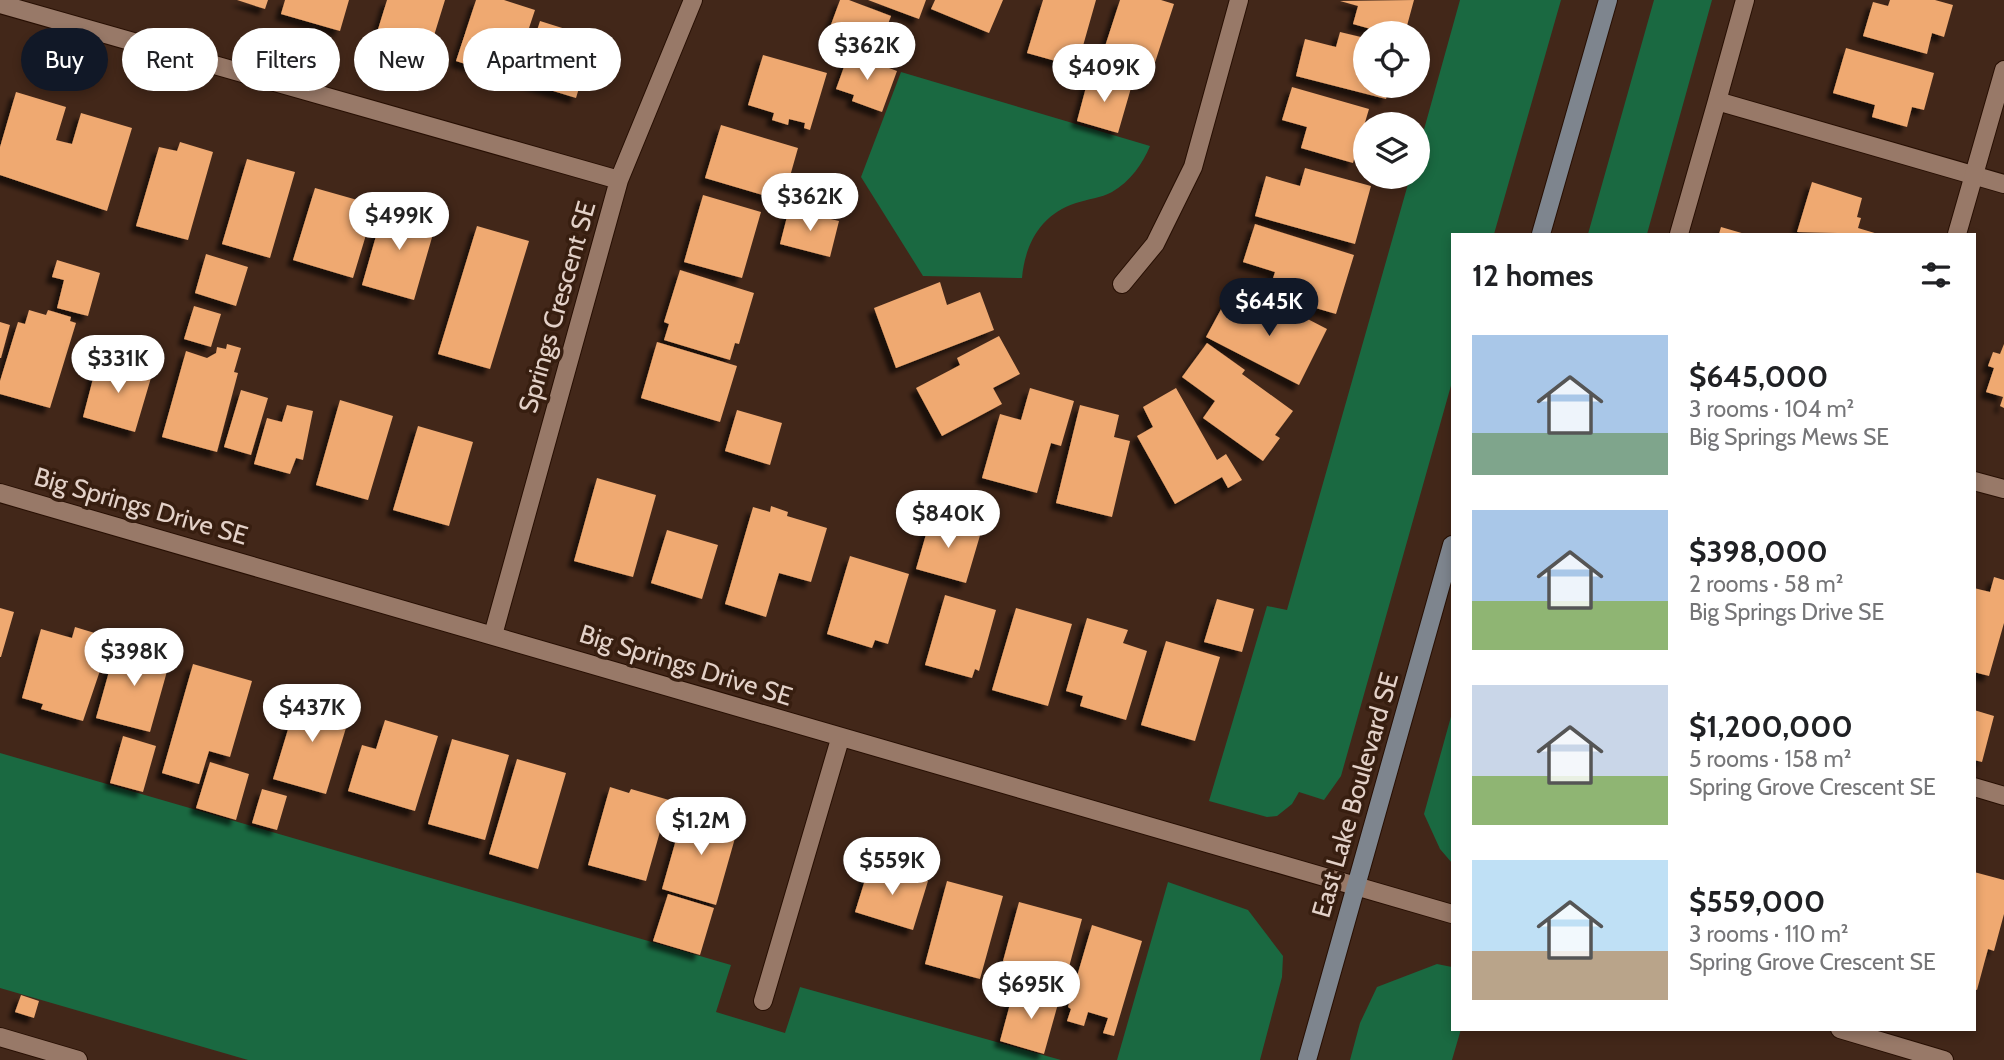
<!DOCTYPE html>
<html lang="en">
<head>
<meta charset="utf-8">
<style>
	body { margin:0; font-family:Cabin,sans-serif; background:#f6f6f6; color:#202124; height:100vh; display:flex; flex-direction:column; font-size:26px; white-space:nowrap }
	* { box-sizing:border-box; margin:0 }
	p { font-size:23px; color:#757577 }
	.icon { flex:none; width:38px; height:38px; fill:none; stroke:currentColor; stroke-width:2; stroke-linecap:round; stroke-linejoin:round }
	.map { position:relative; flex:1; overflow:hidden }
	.details { position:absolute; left:1451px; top:233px; width:525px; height:798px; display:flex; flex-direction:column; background:#fff; border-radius:0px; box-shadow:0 4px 10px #0003 }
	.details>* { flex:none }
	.hud { position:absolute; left:21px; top:28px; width:665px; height:63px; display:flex; gap:14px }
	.controls { position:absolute; left:1353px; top:21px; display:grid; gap:14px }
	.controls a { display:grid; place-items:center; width:77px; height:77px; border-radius:50%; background:#fff; box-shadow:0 4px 10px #0003; font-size:35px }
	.price { position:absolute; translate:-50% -60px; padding:0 16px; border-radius:24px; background:#fff; color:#222; font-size:23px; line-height:46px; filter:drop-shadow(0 2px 4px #0008) }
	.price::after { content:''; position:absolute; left:50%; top:42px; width:21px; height:16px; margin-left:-10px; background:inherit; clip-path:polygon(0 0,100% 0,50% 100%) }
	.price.on { background:#111827; color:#fff }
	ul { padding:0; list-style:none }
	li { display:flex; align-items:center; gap:21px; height:175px; padding:0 21px }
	li span { display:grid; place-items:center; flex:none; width:196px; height:140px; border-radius:0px; color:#555 }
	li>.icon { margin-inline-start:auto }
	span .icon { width:84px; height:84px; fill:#fffc; stroke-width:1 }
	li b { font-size:30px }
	h2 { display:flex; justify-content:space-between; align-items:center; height:84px; padding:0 21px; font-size:30px }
	.pill { padding:0 24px; border-radius:32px; background:#fff; box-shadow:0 4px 10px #0003; font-size:24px; line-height:63px }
	.pill.on { background:#111827; color:#fff }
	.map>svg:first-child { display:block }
	.green { fill:#1a6941 }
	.building { fill:#efa971; filter:url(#shadow) }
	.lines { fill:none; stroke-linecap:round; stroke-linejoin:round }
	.service-casing { stroke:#270f03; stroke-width:20 }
	.minor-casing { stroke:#270f03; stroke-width:20 }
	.secondary-casing { stroke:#270f03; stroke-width:20 }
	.service { stroke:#987968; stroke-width:18 }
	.minor { stroke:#987968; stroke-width:18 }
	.secondary { stroke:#7e858e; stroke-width:18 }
	.labels { text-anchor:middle; stroke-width:7; stroke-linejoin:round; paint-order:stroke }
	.street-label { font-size:26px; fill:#e3d1c8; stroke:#371e10 }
</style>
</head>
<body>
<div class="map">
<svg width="2004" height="1060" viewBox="0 0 2004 1060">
	<defs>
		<filter id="shadow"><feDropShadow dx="-6" dy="6" stdDeviation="2" flood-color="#0009"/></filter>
	</defs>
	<rect width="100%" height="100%" fill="#422719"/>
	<path class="green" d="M1460 0H1561L1494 234H1452V382L1341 776 1324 800 1299 792 1292 804 1277 816 1267 817 1209 801 1267 606 1287 610 1410 177H1418V151Z
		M1654 0H1712L1647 234H1588Z
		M901 72 1150 146C1143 163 1130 182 1112 192 1101 198 1088 199 1076 203 1041 214 1025 244 1022 278L923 276 861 177Z
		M1452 713V863L1440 849 1424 814Z
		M0 753 731 965 716 1012 785 1033 800 987 1061 1060H248L0 988Z
		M1168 882 1248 910 1283 956 1282 977 1260 1060H1117Z
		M1437 964 1452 967V1029H1461L1452 1060H1350L1360 1023 1377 987Z"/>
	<path class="building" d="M237 0H268L265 9Z
		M285 0H349L340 31 281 14Z
		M387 0H445L428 55 375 39Z
		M476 0H504L535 10 512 79 456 61Z
		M840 0H849L891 16 875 59 825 41Z
		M868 0H926L919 19Z
		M935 0H1003L989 33 931 9Z
		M1043 0H1096L1077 67 1027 53Z
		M1120 0H1161L1174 4 1148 84 1098 68Z
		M1414 0 1405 33H1385L1353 24 1358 6 1340 1Z
		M1890 0H1935L1953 5 1944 37 1932 33 1927 54 1863 36 1873 2 1888 6Z
		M540 21 594 38 576 98 521 81Z
		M1340 32 1365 38V86H1390L1386 99 1296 76 1305 39 1336 47Z
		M1846 48 1934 73 1924 110 1912 107 1907 127 1872 117 1875 105 1833 93Z
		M849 53 897 71 882 112 852 101 854 95 836 89Z
		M763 55 827 73 810 130 804 128 805 123 789 119 788 125 772 120 774 113 748 105Z
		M1089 76 1131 88 1118 133 1077 121Z
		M1292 87 1369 109 1353 163 1301 148 1307 127 1282 120Z
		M16 92 66 107 56 140 72 144 81 113 132 128 107 211 0 175V147Z
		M721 125 798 148 783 201 705 178Z
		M180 142 213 152 188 240 136 226 159 147 177 151Z
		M247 159 295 172 270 258 222 244Z
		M1305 168 1371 186 1355 244 1255 216 1266 176 1300 186Z
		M1812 182 1862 198 1857 217 1861 218 1858 228 1878 234 1797 232Z
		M315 188 375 205 353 278 293 260Z
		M703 195 761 212 742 278 684 262Z
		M386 201 420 212 417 222 435 227 414 300 362 285Z
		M789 209 839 221 830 257 780 244Z
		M1255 224 1354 255 1336 314 1268 294 1275 272 1243 262Z
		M477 226 529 241 490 369 438 354Z
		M1721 227 1745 234H1719Z
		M206 254 248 267 236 306 195 293Z
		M57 260 100 273 88 316 57 308 64 280 52 277Z
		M680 270 754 293 739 344 735 343 730 360 664 340 669 324 664 322Z
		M940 282 947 305 980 292 994 330 896 368 874 308Z
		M1267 298 1327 329 1299 385 1206 337 1226 300 1258 316Z
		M194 306 221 314 211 347 184 339Z
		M29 310 46 315 48 310 71 317 70 321 76 323 50 408 0 394V381L18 322 25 324Z
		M0 322 10 325 1 358H0Z
		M999 336 1020 374 993 388 1002 404 942 436 916 388 960 365 957 358Z
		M657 342 737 366 720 422 641 398Z
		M1207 343 1245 370 1242 374 1293 411 1275 435 1280 438 1263 461 1203 418 1215 401 1182 377Z
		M227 344 241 348 234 372 238 373 217 452 162 437 186 351 207 358 216 353 217 347 226 349Z
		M2004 344V408L2000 406 2003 397 1986 392 1994 368 1988 366 1993 352 2000 354Z
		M109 359 153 371 135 432 83 417 95 371 105 374Z
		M1030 388 1074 401 1061 446 1051 443 1037 493 982 478 1000 414 1021 420Z
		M1176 388 1217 460 1226 454 1242 480 1228 488 1222 477 1175 504 1137 436 1153 427 1143 407Z
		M241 390 268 398 251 455 224 447Z
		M340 400 393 416 368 500 316 485Z
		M287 405 313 411 303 460 296 458 290 474 254 464 267 418 282 422Z
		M1080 405 1119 415 1114 437 1130 441 1112 517 1056 503Z
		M737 410 782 423 770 465 725 451Z
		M418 426 473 442 449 526 393 510Z
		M597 478 656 495 633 577 574 561Z
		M771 506 788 512 787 516 827 528 811 582 779 573 766 617 725 604 753 507 770 512Z
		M931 517 981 532 966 583 916 569Z
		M667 530 718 545 702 599 651 583Z
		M850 556 909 574 888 644 875 640 872 648 827 634Z
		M1994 577 2004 580V623L1989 676 1974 672V588L1990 592Z
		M945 595 996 610 979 671 975 669 972 678 925 665Z
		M1217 599 1254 609 1242 652 1204 642Z
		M0 608 14 612 1 657H0Z
		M1016 608 1072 624 1048 706 992 690Z
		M1087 618 1128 630 1123 643 1147 651 1126 720 1080 706 1083 696 1066 691Z
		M75 627 111 638 83 721 41 709 43 704 22 698 41 629 72 638Z
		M1166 641 1220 657 1195 741 1141 725Z
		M117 643 171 657 150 732 96 718Z
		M193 664 252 681 230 757 209 751 199 784 162 773Z
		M299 693 352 708 326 794 273 779Z
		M1974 710 1994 716 1982 762 1974 760Z
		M385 720 438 736 415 811 348 791 362 745 376 749Z
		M123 736 156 746 143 792 110 783Z
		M452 739 509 755 485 840 428 824Z
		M517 759 566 773 538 869 489 854Z
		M210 762 249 774 236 820 196 808Z
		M610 787 629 793 631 789 669 800 646 881 588 865Z
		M262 789 287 796 277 830 252 823Z
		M685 808 739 824 716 905 662 889Z
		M870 864 928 881 913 930 855 912Z
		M1974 872 2004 880V914L1994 951 1988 949 1977 990 1974 989Z
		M947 881 1003 896 980 979 925 964Z
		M668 894 714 908 700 955 653 941Z
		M1019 902 1082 919 1066 978 1003 961Z
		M1092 925 1142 941 1114 1036 1103 1033 1108 1018 1088 1012 1084 1026 1067 1021 1071 1009 1068 1007Z
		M1041 988 1061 993 1044 1054 1000 1041 1013 993 1038 1000Z
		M21 995 39 1001 34 1018 15 1012Z"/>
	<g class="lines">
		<defs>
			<path id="service" d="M1717 101 1745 0
				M1679 234 1717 101 2004 184
				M1974 787 2004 796
				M0 1037 78 1060"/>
			<path id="minor" d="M0 4 619 180
				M1957 234 2004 70
				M1122 284 1155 244 1193 167 1239 0
				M1974 481 2004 489
				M0 493 1452 914
				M493 635 619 180 693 0
				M763 1001 840 739
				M1840 1029 1944 1060"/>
			<path id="secondary" d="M1541 234 1608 0
				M1307 1060 1452 545"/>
		</defs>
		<use href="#service" class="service-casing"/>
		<use href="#minor" class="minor-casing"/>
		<use href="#secondary" class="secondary-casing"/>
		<use href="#service" class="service"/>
		<use href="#minor" class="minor"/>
		<use href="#secondary" class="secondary"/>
	</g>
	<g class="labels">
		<g class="street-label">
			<text transform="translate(557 307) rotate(-74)" y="9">Springs Crescent SE</text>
			<text transform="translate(141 506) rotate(16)" y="9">Big Springs Drive SE</text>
			<text transform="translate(686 665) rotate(17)" y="9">Big Springs Drive SE</text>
			<text transform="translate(1355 795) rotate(-74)" y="9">East Lake Boulevard SE</text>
		</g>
	</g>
</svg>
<div class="controls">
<a><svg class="icon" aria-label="locate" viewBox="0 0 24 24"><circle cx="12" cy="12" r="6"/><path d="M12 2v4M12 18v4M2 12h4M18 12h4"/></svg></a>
<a><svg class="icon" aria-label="layers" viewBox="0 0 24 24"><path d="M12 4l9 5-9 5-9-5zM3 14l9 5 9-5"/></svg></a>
</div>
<b class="price" style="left:867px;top:82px">$362K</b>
<b class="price" style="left:1104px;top:104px">$409K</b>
<b class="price" style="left:810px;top:233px">$362K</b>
<b class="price" style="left:399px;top:252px">$499K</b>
<b class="price on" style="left:1269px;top:338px">$645K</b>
<b class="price" style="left:118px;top:395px">$331K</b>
<b class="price" style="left:948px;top:550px">$840K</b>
<b class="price" style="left:134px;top:688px">$398K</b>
<b class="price" style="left:312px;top:744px">$437K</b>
<b class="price" style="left:701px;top:857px">$1.2M</b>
<b class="price" style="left:892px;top:897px">$559K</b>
<b class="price" style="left:1031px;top:1021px">$695K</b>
<div class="hud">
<a class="pill on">Buy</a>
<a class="pill">Rent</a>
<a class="pill">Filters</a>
<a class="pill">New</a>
<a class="pill">Apartment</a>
</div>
<section class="details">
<h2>12 homes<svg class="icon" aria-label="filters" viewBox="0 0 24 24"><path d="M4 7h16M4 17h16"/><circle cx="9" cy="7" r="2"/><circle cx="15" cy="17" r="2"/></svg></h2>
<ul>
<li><span style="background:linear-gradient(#a9c7e8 70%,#7fa58c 0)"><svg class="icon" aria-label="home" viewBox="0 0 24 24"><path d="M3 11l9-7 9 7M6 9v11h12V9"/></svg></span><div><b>$645,000</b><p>3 rooms · 104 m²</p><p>Big Springs Mews SE</p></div></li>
<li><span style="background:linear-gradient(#a9c7e8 65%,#8fb573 0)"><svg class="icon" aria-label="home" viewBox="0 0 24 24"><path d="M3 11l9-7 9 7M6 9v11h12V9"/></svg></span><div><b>$398,000</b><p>2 rooms · 58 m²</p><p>Big Springs Drive SE</p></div></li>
<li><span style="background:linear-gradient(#c9d6e8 65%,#8fb573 0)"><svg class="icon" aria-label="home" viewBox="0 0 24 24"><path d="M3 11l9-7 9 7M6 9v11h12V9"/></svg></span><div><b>$1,200,000</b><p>5 rooms · 158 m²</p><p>Spring Grove Crescent SE</p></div></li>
<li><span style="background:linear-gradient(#bfe0f5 65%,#b9a48a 0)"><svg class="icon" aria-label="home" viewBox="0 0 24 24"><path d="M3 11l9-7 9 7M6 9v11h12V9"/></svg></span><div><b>$559,000</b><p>3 rooms · 110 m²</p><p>Spring Grove Crescent SE</p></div></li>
</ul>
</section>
</div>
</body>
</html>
